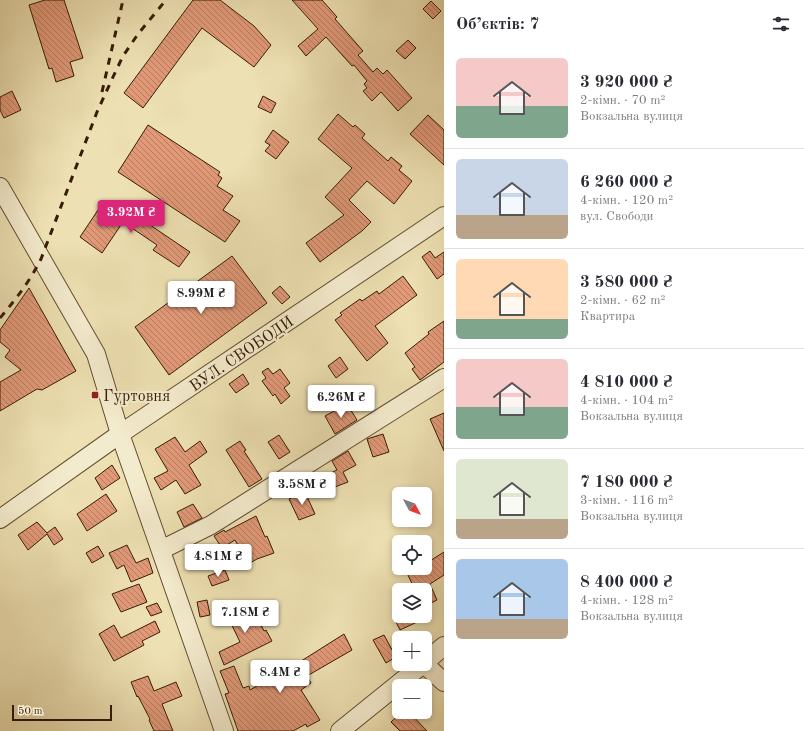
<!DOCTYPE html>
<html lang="uk">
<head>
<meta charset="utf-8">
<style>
	body { margin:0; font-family:"Old Standard TT",serif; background:#f2f2f3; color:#2b2b33; height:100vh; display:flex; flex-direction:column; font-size:15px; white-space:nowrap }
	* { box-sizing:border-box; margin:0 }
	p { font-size:13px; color:#7c7c81 }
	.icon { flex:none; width:22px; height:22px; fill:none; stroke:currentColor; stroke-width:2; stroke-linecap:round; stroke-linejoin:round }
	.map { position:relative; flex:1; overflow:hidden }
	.drawer { display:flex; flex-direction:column; background:#fff; width:360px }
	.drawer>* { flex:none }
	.needle { width:26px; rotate:131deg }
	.controls { position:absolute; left:392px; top:487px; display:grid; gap:8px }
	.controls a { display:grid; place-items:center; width:40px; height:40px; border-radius:6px; background:#fff; box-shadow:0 2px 6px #0003; font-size:20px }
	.scale { position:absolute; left:12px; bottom:10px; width:100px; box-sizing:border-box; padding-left:4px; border:2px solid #381c05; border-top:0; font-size:11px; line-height:14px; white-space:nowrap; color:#381c05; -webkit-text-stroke:3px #f3ebcd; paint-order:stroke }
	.price { position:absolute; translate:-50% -34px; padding:0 9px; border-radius:4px; background:#fff; color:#222; font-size:13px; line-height:26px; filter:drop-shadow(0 1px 2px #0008) }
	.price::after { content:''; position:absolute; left:50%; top:24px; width:12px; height:9px; margin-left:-6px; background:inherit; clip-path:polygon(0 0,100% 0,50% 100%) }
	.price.active { background:#db2777; color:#fff }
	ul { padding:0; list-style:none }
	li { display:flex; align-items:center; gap:12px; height:100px; padding:0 12px }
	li+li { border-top:1px solid #e1e1e2 }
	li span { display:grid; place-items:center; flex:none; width:112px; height:80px; border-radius:6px; color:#555 }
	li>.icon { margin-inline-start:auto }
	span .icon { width:48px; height:48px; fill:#fffc; stroke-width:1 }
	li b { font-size:17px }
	h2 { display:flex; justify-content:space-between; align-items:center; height:48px; padding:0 12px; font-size:17px }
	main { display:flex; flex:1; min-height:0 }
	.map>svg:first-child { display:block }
	.building { fill:url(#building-back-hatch); stroke:#381c05 }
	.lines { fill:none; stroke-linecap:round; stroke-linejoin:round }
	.minor-casing { stroke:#654d30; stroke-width:20 }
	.minor { stroke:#f3ebcd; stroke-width:18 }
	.rail { stroke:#381c05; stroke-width:3; stroke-dasharray:7 7; stroke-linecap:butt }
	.poi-dot { fill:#8f2418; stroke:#f3ebcd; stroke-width:1.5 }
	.labels { text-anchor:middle; stroke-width:4; stroke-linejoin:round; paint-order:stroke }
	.street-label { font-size:16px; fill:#381c05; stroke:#f3ebcd }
	.poi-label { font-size:16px; fill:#381c05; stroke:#f3ebcd; text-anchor:start }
</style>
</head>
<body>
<main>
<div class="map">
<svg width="444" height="731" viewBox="0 0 444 731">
	<defs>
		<pattern id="building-back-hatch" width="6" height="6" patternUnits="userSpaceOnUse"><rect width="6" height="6" fill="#e19978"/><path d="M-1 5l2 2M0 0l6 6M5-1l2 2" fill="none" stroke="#b77c60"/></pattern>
	</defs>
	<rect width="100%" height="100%" fill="#ede0b2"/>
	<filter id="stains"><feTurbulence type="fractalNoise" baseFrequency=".005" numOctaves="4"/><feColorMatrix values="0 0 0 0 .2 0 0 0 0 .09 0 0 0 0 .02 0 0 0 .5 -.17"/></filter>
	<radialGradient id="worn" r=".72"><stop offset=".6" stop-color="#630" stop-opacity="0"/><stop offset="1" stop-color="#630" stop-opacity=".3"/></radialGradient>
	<path class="building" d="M45 0H64L83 58 70 62 74 76 56 82 52 68 49 69 29 5Z
		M193 0H220L254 26 271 45 254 67 202 28 143 108 124 93Z
		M292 0H322L337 17 335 19 363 51 358 55 373 72 377 68 383 74 387 70 412 98 398 111 381 92 372 101 363 91 367 88 364 84 367 81 354 65 352 66 326 37 306 56 298 46 318 29Z
		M431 1 441 11 433 19 423 9Z
		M408 40 416 48 405 59 396 51Z
		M12 91 21 110 4 118 0 110V97Z
		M263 96 276 103 271 113 258 107Z
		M338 114 353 127 355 125 365 134 362 138 388 161 391 157 402 166 399 170 412 181 394 204 367 181 349 200 371 222 362 231 320 262 306 243 344 215 325 197 352 168 318 139Z
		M428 115 444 130V165L410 134Z
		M148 125 220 172 218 175 222 178 217 186 233 196 223 210 240 221 225 242 118 172Z
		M273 130 289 142 276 159 265 151 270 145 265 142Z
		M122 206 190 252 179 267 153 250 157 245 123 222 102 253 80 237 100 207 114 217Z
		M430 251 435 258 444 252V274L437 279 422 257Z
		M232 256 267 303 169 375 135 327Z
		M403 276 417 295 375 326 388 343 367 361 335 320 342 315 340 313 360 299 362 301 377 291 379 294Z
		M280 286 290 297 282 304 272 293Z
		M29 288 76 371 42 390 37 389 0 411V382L21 370 5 357 10 350 0 342V330Z
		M444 321V362L420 380 412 369 415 367 405 353 429 334 428 332Z
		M340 357 348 369 336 378 328 366Z
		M268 368 273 374 280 369 290 383 284 388 290 396 281 404 275 394 273 396 262 381 266 378 262 372Z
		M243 374 249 384 236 393 229 384Z
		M347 404 357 420 335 434 325 416Z
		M444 413V451L430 419Z
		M383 434 389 452 373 457 367 439Z
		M279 435 290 452 279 459 268 442Z
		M175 437 185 452 200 441 207 452 189 465 201 485 185 494 176 480 161 490 154 478 168 471 155 449Z
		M240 441 246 450 244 451 262 479 249 487 226 450Z
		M348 451 356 465 343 472 348 482 332 488 326 475 337 470 332 461Z
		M112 465 120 478 102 490 95 478Z
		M310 475 315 486 306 491 301 481Z
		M305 492 315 514 299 520 289 499Z
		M106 494 117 511 87 531 77 514Z
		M193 504 202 518 184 527 177 512Z
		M256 516 265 537 267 536 274 553 257 559 248 564 235 540 222 548 214 536 224 530 225 532Z
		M37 522 47 533 55 527 63 539 54 545 47 534 28 550 18 535Z
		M127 545 136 563 148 558 153 573 131 582 124 565 117 569 109 553Z
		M98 546 104 556 92 563 86 553Z
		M444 552V575L430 584 437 600 425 606V590H415L407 573 419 568H425V564Z
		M225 570 229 580 212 586 208 576Z
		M139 584 147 602 121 612 112 594Z
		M207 600 210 615 200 617 197 602Z
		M157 603 162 612 151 616 146 607Z
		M250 603 264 631 266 630 272 641 224 665 219 652 240 642 227 615Z
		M393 616H430L400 630Z
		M155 621 160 632 142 641 144 645 114 661 99 634 114 625 121 638Z
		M344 634 352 650 307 676 311 683 301 690 320 720 307 727 306 724 293 731H238L225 694 229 693 220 671 234 666 243 688 249 686 250 690 286 669 287 670Z
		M384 635 396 657 386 663 373 640Z
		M148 676 154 691 176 682 182 696 162 704 173 731H154L149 720 150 719 138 696 137 697 131 682Z
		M402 712H409L427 731H400L391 722Z"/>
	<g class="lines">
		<defs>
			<path id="minor" d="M0 187 96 354 120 434 224 731
				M0 519 120 434 444 216
				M161 550 211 525 444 378
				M425 662 444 646
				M424 664 444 682
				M340 731 423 664"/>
		</defs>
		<use href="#minor" class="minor-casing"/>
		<use href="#minor" class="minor"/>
		<path class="rail" d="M102 92 123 0
			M0 318C16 299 30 281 41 259L97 112 113 77 123 56 138 34 166 0"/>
	</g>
	<rect class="poi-dot" x="91" y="391" width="8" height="8" rx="2"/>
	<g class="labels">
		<g class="street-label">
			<text transform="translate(241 353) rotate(-34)" y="6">ВУЛ. СВОБОДИ</text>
		</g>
		<g class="poi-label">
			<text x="103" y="401">Гуртовня</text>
		</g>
	</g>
	<rect width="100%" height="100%" filter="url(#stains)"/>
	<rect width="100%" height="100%" fill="url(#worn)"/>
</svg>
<div class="controls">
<a><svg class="needle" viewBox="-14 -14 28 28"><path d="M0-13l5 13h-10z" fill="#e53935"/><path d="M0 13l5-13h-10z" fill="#7c7c81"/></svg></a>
<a><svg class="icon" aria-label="locate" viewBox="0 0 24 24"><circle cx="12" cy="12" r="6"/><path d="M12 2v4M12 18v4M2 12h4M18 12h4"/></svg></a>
<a><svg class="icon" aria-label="layers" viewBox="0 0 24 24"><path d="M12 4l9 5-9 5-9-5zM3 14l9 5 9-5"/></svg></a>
<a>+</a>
<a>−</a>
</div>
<div class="scale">50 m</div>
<b class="price active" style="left:131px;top:234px">3.92M ₴</b>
<b class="price" style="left:201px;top:315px">8.99M ₴</b>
<b class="price" style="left:341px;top:419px">6.26M ₴</b>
<b class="price" style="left:302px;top:506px">3.58M ₴</b>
<b class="price" style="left:218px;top:578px">4.81M ₴</b>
<b class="price" style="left:245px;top:634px">7.18M ₴</b>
<b class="price" style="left:280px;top:694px">8.4M ₴</b>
</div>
<section class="drawer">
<h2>Об’єктів: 7<svg class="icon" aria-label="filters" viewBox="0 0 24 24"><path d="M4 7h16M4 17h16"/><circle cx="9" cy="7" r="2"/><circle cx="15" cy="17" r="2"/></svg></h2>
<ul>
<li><span style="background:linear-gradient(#f6c9c9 60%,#7fa58c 0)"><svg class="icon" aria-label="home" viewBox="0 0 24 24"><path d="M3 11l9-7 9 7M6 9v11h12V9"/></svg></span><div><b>3 920 000 ₴</b><p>2-кімн. · 70 m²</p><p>Вокзальна вулиця</p></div></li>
<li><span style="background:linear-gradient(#c9d6e8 70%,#b9a48a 0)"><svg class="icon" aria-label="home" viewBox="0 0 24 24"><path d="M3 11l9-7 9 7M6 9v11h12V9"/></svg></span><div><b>6 260 000 ₴</b><p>4-кімн. · 120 m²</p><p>вул. Свободи</p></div></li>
<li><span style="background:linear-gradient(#ffd9b3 75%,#7fa58c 0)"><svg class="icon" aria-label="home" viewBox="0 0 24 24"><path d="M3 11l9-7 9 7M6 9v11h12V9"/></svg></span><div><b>3 580 000 ₴</b><p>2-кімн. · 62 m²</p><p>Квартира</p></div></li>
<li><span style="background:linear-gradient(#f6c9c9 60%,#7fa58c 0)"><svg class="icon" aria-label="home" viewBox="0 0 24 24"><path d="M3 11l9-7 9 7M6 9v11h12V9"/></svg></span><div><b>4 810 000 ₴</b><p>4-кімн. · 104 m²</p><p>Вокзальна вулиця</p></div></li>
<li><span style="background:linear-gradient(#dfe7d0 75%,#b9a48a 0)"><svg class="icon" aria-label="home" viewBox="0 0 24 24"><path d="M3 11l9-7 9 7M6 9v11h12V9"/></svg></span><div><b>7 180 000 ₴</b><p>3-кімн. · 116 m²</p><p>Вокзальна вулиця</p></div></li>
<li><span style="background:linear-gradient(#a9c7e8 75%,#b9a48a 0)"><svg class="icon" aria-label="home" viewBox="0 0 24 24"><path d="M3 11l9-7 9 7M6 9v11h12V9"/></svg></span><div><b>8 400 000 ₴</b><p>4-кімн. · 128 m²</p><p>Вокзальна вулиця</p></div></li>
</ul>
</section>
</main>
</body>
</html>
